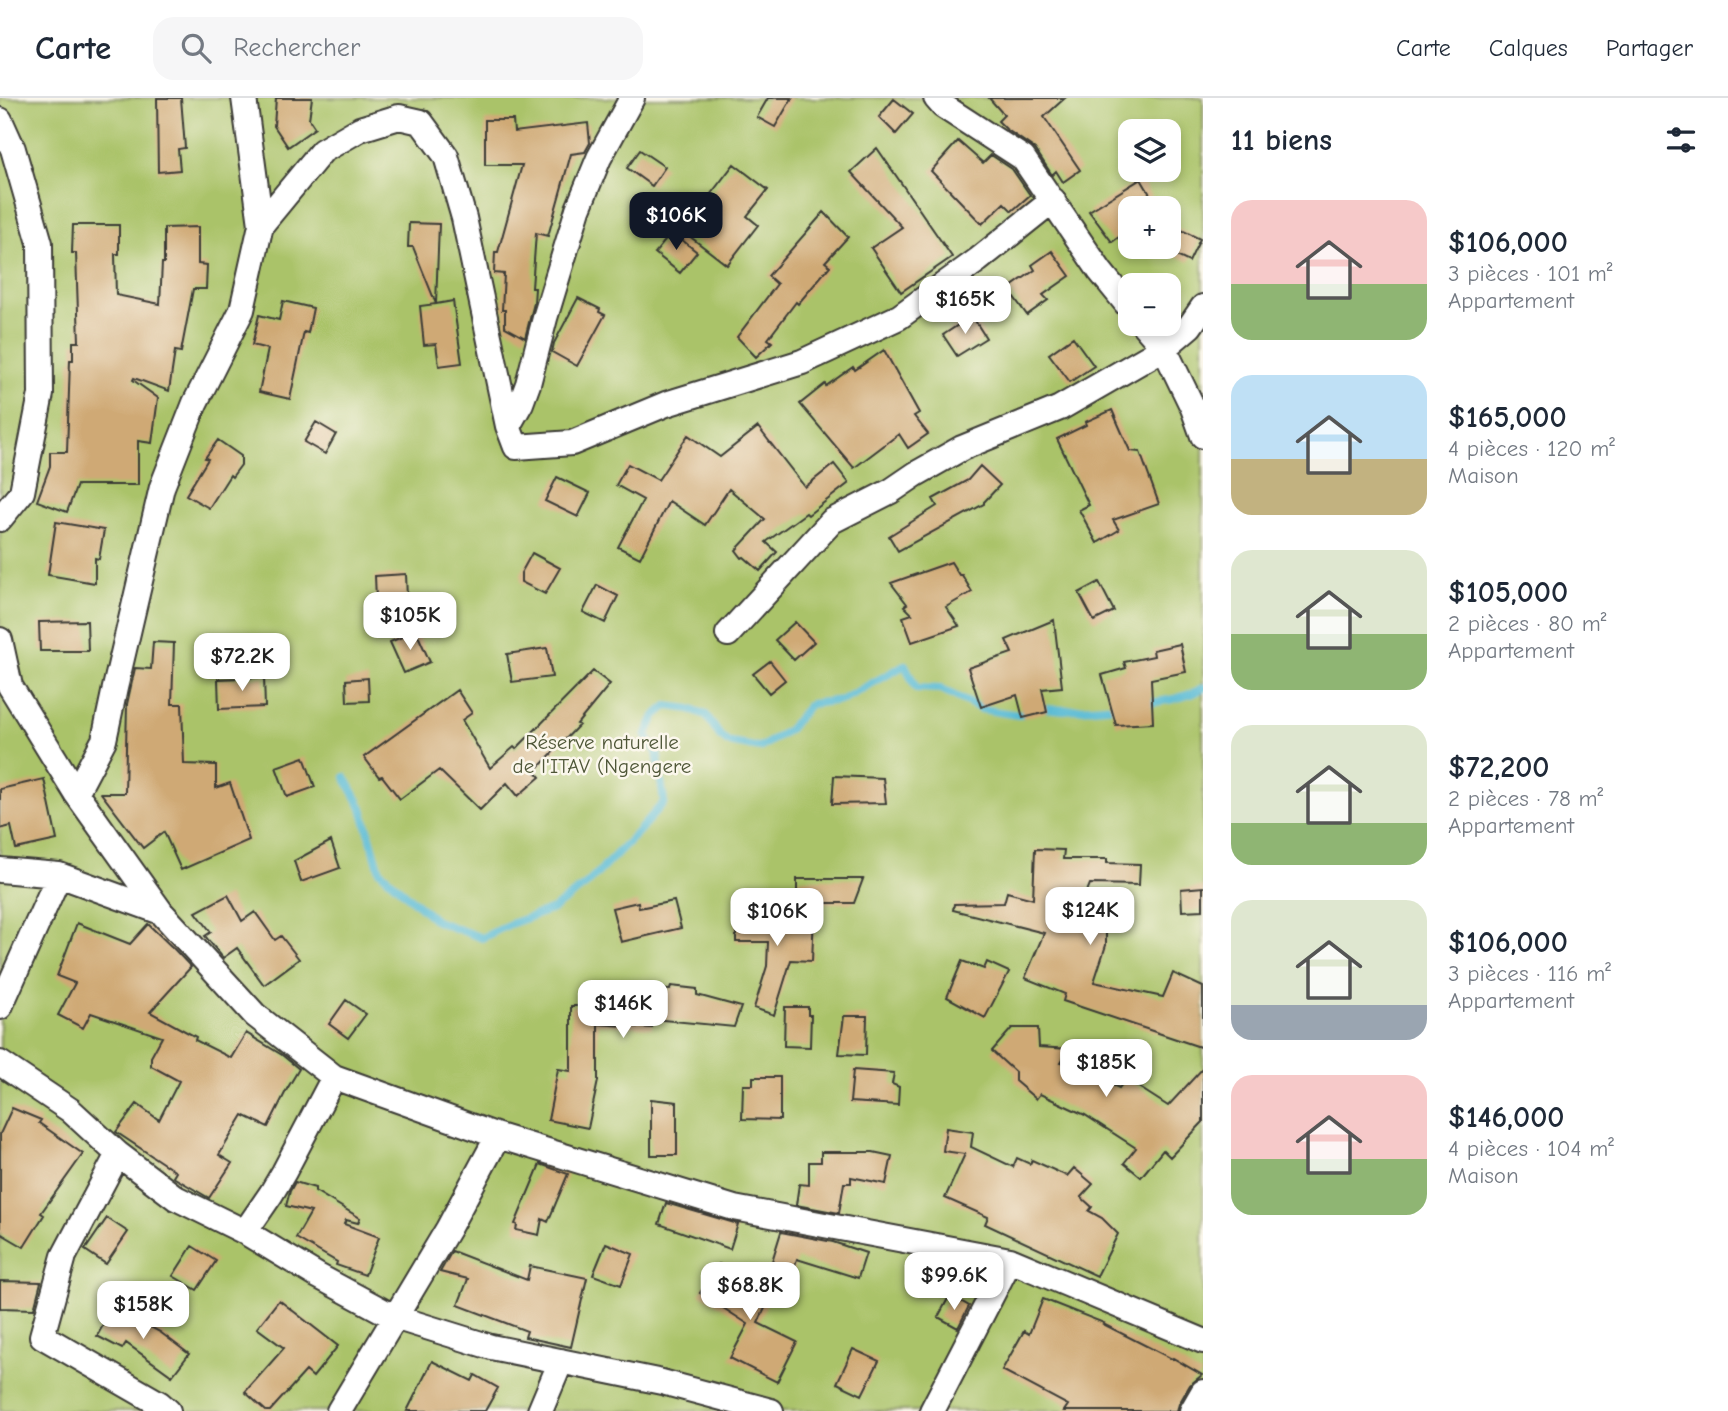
<!DOCTYPE html>
<html lang="fr">
<head>
<meta charset="utf-8">
<style>
	body { margin:0; font-family:"Comic Neue",sans-serif; background:#f6f6f7; color:#1f2937; height:100vh; display:flex; flex-direction:column; font-size:26px; white-space:nowrap }
	* { box-sizing:border-box; margin:0 }
	p { font-size:23px; color:#747a83 }
	.icon { flex:none; width:38px; height:38px; fill:none; stroke:currentColor; stroke-width:2; stroke-linecap:round; stroke-linejoin:round }
	.map { position:relative; flex:1; overflow:hidden }
	.side { display:flex; flex-direction:column; background:#fff; width:525px }
	.side>* { flex:none }
	.buttons { position:absolute; left:1118px; top:21px; display:grid; gap:14px }
	.buttons a { display:grid; place-items:center; width:63px; height:63px; border-radius:14px; background:#fff; box-shadow:0 4px 10px #0003; font-size:35px }
	.price { position:absolute; translate:-50% -60px; padding:0 16px; border-radius:14px; background:#fff; color:#222; font-size:23px; line-height:46px; filter:drop-shadow(0 2px 4px #0008) }
	.price::after { content:''; position:absolute; left:50%; top:42px; width:21px; height:16px; margin-left:-10px; background:inherit; clip-path:polygon(0 0,100% 0,50% 100%) }
	.price.current { background:#111827; color:#fff }
	ul { padding:0; list-style:none }
	li { display:flex; align-items:center; gap:21px; height:175px; padding:0 28px }
	li span { display:grid; place-items:center; flex:none; width:196px; height:140px; border-radius:21px; color:#555 }
	li>.icon { margin-inline-start:auto }
	span .icon { width:84px; height:84px; fill:#fffc; stroke-width:1 }
	li b { font-size:30px }
	h2 { display:flex; justify-content:space-between; align-items:center; height:84px; padding:0 28px; font-size:30px }
	header { display:flex; align-items:center; gap:42px; box-sizing:border-box; height:98px; padding:0 35px; background:#fff; border-bottom:2px solid #e0e1e3 }
	header strong { font-size:33px }
	nav { display:flex; gap:38px; margin-inline-start:auto; font-size:24px }
	.search { width:490px; height:63px; background:#f6f6f7; display:flex; align-items:center; gap:18px; box-sizing:border-box; padding:0 24px; border-radius:21px; color:#747a83; font-size:26px }
	main { display:flex; flex:1; min-height:0 }
	.map>svg:first-child { display:block }
	.green { fill:#aac369; stroke:#637042; stroke-width:2; fill-rule:evenodd }
	.lines { fill:none; stroke-linecap:round; stroke-linejoin:round }
	.stream { stroke:#56bad4; stroke-width:8 }
	.building { fill:#cfa974 }
	.minor-casing { stroke:#3b3a36; stroke-width:28 }
	.minor { stroke:#fff; stroke-width:24 }
	.labels { text-anchor:middle; stroke-width:5; stroke-linejoin:round; paint-order:stroke }
	.park-label { font-size:21px; fill:#4e5637; stroke:#fbf7ec }
</style>
</head>
<body>
<header>
<strong>Carte</strong>
<div class="search"><svg class="icon" aria-label="search" viewBox="0 0 24 24"><circle cx="10" cy="10" r="6"/><path d="M15 15l6 6"/></svg>Rechercher</div>
<nav><a>Carte</a><a>Calques</a><a>Partager</a></nav>
</header>
<main>
<div class="map">
<svg width="1203" height="1313" viewBox="0 0 1203 1313">
	<rect width="100%" height="100%" fill="#fbf7ec"/>
	<filter id="ink" filterUnits="userSpaceOnUse"><feTurbulence type="fractalNoise" baseFrequency=".0143" numOctaves="2"/><feDisplacementMap in="SourceGraphic" scale="14" xChannelSelector="R" yChannelSelector="G"/><feConvolveMatrix kernelMatrix="1 2 1 2 8 2 1 2 1" color-interpolation-filters="sRGB"/></filter>
	<filter id="wash" filterUnits="userSpaceOnUse"><feTurbulence type="fractalNoise" baseFrequency=".00686" numOctaves="4" result="noise"/><feDisplacementMap in="SourceGraphic" scale="28" xChannelSelector="R" yChannelSelector="G"/><feGaussianBlur stdDeviation="1.57" result="paint"/><feColorMatrix in="noise" values="0 0 0 0 0 0 0 0 0 0 0 0 0 0 0 0 0 1.4 0 .05"/><feComposite in="paint" operator="in"/></filter>
	<g filter="url(#wash)">
		<rect width="100%" height="100%" fill="#ede7cb"/>
		<path class="green" d="M0 0H1203V1313H0ZM1130 33H1169V72H1130ZM1130 110H1169V149H1130ZM1130 187H1169V226H1130Z"/>
		<g class="lines">
			<path class="stream" d="M1142 606C1163 603 1184 601 1203 590
				M345 679 362 710 380 773 436 823 482 840 510 826 553 811 587 786 637 735 664 704 657 654 646 638 655 618 667 608 690 611 706 617 720 638 728 644 760 650 788 632 810 606 842 602 905 567 916 590 941 591 981 611 1018 617 1042 610 1064 612 1119 608"/>
		</g>
		<g id="blocks">
			<path class="building" d="M157 0H181L185 50 178 51 180 72 158 74Z
				M276 0H312L309 21 315 30 288 49 274 28Z
				M768 0H792L775 29 757 19Z
				M989 0H1065L1044 19 1080 72 1063 84 1056 73 1052 77 1035 51 1006 31 998 23 1004 17Z
				M894 1 913 16 896 36 879 19Z
				M485 22H513L514 34 588 25 590 45 585 54 571 56 548 138 536 135 532 190H535L534 205 525 240 505 229V212H502L504 176 494 175 495 154H498L522 67H485Z
				M958 43 983 65 991 57 1012 71 1030 97 1012 113 1004 105 982 126 931 73Z
				M877 50 952 159 901 194 871 150 902 129 851 74Z
				M640 52 665 69 652 88 627 70Z
				M734 66 768 92 747 118 758 127 727 167 688 137 712 105 707 101Z
				M1141 81 1158 110H1130V131L1112 144 1089 113Z
				M824 114 848 139 825 164 830 168 798 206 796 204 768 241 772 244 756 259 737 239 777 186 768 178Z
				M409 125 439 126 436 206 453 203 462 265 439 268 436 246 424 247 420 208 436 206 413 149H408Z
				M73 127H119V156H115L116 197 160 206 162 165H164V130L198 129V166L207 167 206 191H193L181 254 175 253 169 293 134 280 133 282 158 300 152 345 138 343V387H77L67 414 37 403 50 368V354H67L70 262H73V244H79L76 155H72Z
				M1173 128 1200 141 1189 164 1162 151 1163 149H1169V136Z
				M672 134 697 154 680 175 655 155Z
				M1052 153 1070 178 1043 197 1048 202 1027 217 1008 191 1035 172 1032 167Z
				M578 200 600 211 599 214 605 217 577 268 552 254 554 245Z
				M283 203 313 210 308 235 304 234 290 301 259 294 268 251 252 247 259 217 279 222Z
				M972 218 986 240 957 258 943 237Z
				M1073 239 1094 268 1070 284 1049 256Z
				M884 252 919 315 914 318 928 336 908 350 899 336 854 370 800 306 825 286 826 288 853 269 855 272Z
				M1112 312 1130 353 1140 354 1159 406 1113 422 1119 432 1097 445 1079 412 1089 407 1057 341 1086 327 1085 324Z
				M316 324 336 336 325 356 304 344Z
				M758 329 805 389 834 366 849 385 808 417 806 415 766 444 777 454 760 473 744 459 742 460 736 452 765 421 729 391 705 427 669 403 640 460 618 449 643 402 616 387 628 366 658 382 688 337 720 359Z
				M218 342 241 358V367L232 379 230 377 209 410 186 397 208 361 205 360Z
				M980 368 1000 387 984 404V406L898 453 889 438 937 408 933 401 968 382Z
				M557 379 590 395 578 419 545 403Z
				M56 424 104 432 99 461 95 460V485L48 477Z
				M532 455 560 470 545 496 521 484V475Z
				M951 464 959 477H962L972 494 946 509 959 528 912 544 903 519 912 516 904 508 907 506 891 485Z
				M406 476 407 500 376 501 375 478Z
				M1099 484 1114 513 1094 523 1079 495Z
				M597 487 618 498 605 525 583 514Z
				M1054 522 1062 589 1042 591 1047 614 1023 620 1017 597 981 609 968 570 1012 555 1006 542Z
				M87 523 88 553H40L39 524Z
				M795 524 814 544 794 562 775 542Z
				M416 533 430 564 404 575 390 544Z
				M153 544 174 545 172 606H182L184 666 216 667V690L230 685 249 742 181 772 164 734 143 750 101 695H125L127 606 135 570 151 571Z
				M1180 546 1186 574 1151 581 1153 625 1116 627 1102 577 1126 570 1124 564 1154 558 1153 552Z
				M547 550 552 579 512 584 507 556Z
				M770 563 785 582 769 595 753 576Z
				M593 573 610 586 577 626 579 627 535 673 540 679 518 698 507 685 480 712 439 672 400 701 382 678 379 679 364 659 457 592 472 615 462 622 490 670 514 649 516 651Z
				M264 579 265 609 219 611 218 581Z
				M368 580 369 603 347 604 346 582Z
				M304 659 315 689 287 699 276 669Z
				M834 678 883 680 886 705 832 706Z
				M44 681 57 742 16 751 11 728 0 731V691Z
				M331 743 340 770 301 784 294 763Z
				M1035 751 1064 752 1063 761H1107V765L1140 766 1139 787 1090 786 1073 829H1106V847L1094 884 1163 899 1173 875 1203 889V950L1063 903 1065 896 1025 880 1044 835 953 812 954 806 1004 805 1007 794 1033 801Z
				M797 781H863L854 805H797Z
				M1203 789V812L1182 813 1181 791Z
				M228 797 242 823 255 814 275 842 281 838 299 861 264 887 237 850 223 860 205 838 211 834 196 814Z
				M674 803 681 830 621 844 612 810 638 804 639 810Z
				M736 815 814 816 812 863 791 862 774 917 754 910 767 868 768 844H736Z
				M77 825 130 846 148 826 174 851 191 869 150 914 196 939 195 942 231 960 246 935 282 957 299 971 287 991 268 1029 243 1017 219 1057 232 1065 209 1100 173 1079 176 1074 116 1034 137 1006 159 1022 179 983 151 968V959L162 939 91 915 83 930 58 917 75 885 57 878Z
				M962 863 984 871 987 864 1009 874 985 920 947 899Z
				M671 888 697 891V897L741 909 734 929 653 921 652 930 598 926V983L588 1030 548 1022 558 971 571 973V908H630L631 890 670 892Z
				M346 902 366 916 348 940 329 926Z
				M785 909H808V917H811L810 949 784 948Z
				M844 918H867L866 957 839 956Z
				M1012 930H1038L1039 949 1069 951 1061 964 1119 990 1126 981 1168 1008 1203 970V1024L1170 1059 1163 1052 1141 1079 1124 1065 1136 1050 1085 1017 1040 996 1036 1001 1015 983V974L992 953Z
				M853 972 894 975 892 986 899 989 898 1007 850 1004Z
				M753 979H780V1022L742 1021 743 987H753Z
				M651 1001 677 1004V1057H651Z
				M12 1010 41 1022 39 1025 83 1056 41 1115 44 1117 24 1149 0 1135V1036Z
				M946 1030 973 1034 971 1049 1013 1069 1017 1060 1030 1066 1032 1062 1067 1078 1074 1070 1093 1086 1081 1099 1092 1109 1089 1113 1102 1120 1118 1136 1097 1178 985 1126 988 1119 945 1100 965 1056 943 1053Z
				M821 1054H873L892 1058 886 1086 851 1079V1085H844L839 1115 796 1107 799 1086 809 1087V1064H821Z
				M540 1066 568 1076 548 1124 542 1121 539 1137 516 1132 517 1127 515 1126Z
				M295 1084 315 1090V1093L360 1120 358 1125 346 1122 344 1126 379 1139 365 1177 336 1167 337 1164 296 1140 311 1114 286 1108 290 1093Z
				M666 1105 738 1126 730 1151 659 1126Z
				M107 1120 128 1134 106 1166 85 1152Z
				M781 1134 833 1144 866 1155 858 1180 797 1161 791 1179 769 1173Z
				M606 1145 633 1156 621 1187 593 1177Z
				M192 1148 216 1163 197 1192 173 1178Z
				M452 1153 527 1182 530 1168 587 1180 571 1249 525 1239 527 1233 458 1207 468 1181 440 1174Z
				M719 1166 774 1191 758 1225 797 1244 777 1284 730 1260 748 1226 700 1195Z
				M0 1183 41 1184 34 1211 0 1210Z
				M950 1197 969 1208 958 1230 938 1219Z
				M1043 1201 1104 1225 1103 1226 1172 1261 1173 1260 1202 1277 1190 1287 1179 1306 1177 1313H1064L1068 1307 1002 1272 1024 1233 1029 1236Z
				M279 1202 338 1248 313 1279 306 1273 270 1313H266L245 1294 284 1250 257 1230Z
				M113 1209 160 1234 189 1256 172 1278 126 1245 122 1251 97 1238Z
				M853 1251 879 1263 862 1297 837 1285Z
				M432 1263 472 1283 475 1277 498 1290 485 1313H407Z"/>
		</g>
	</g>
	<g filter="url(#ink)">
		<use href="#blocks" fill-opacity="0" stroke="#3b3a36" stroke-width="2"/>
		<g class="lines">
			<defs>
				<path id="minor" d="M936 0 943 8 1023 60 1100 173 1130 210
					M0 22 13 51 40 145 41 296 22 394 0 421
					M261 127 322 53 360 31 399 19 421 24 446 58 464 120 508 328 521 305 528 286 545 220 578 111 599 60 632 0
					M1143 226 1164 250 1193 310 1203 338
					M508 328 516 349 572 345 666 306 802 264 899 219 978 162 1053 102
					M728 536 832 423 891 393 916 376 962 350 1060 310 1164 250 1190 228 1203 209
					M0 542 10 588 76 695 161 814 255 917 334 979 498 1038 734 1110 1010 1162 1203 1243
					M76 695 104 642 115 590 162 389 195 305 242 212 261 127 244 0
					M0 772 59 777 161 814
					M0 909 59 777
					M0 965 70 1012 118 1056 176 1100 245 1134 318 1178 394 1219 491 1249 662 1284 771 1313
					M118 1056 64 1158 42 1238 160 1306 168 1313
					M245 1134 271 1096 284 1074 334 979
					M339 1313 448 1131 498 1038
					M540 1313 561 1263
					M932 1313 1010 1162
					M1192 1313 1203 1294"/>
			</defs>
			<use href="#minor" class="minor-casing"/>
			<use href="#minor" class="minor"/>
		</g>
	</g>
	<g class="labels">
		<g class="park-label">
			<text x="602" y="651">Réserve naturelle<tspan x="602" dy="24">de l'ITAV (Ngengere</tspan></text>
		</g>
	</g>
</svg>
<div class="buttons">
<a><svg class="icon" aria-label="layers" viewBox="0 0 24 24"><path d="M12 4l9 5-9 5-9-5zM3 14l9 5 9-5"/></svg></a>
<a>+</a>
<a>−</a>
</div>
<b class="price current" style="left:676px;top:154px">$106K</b>
<b class="price" style="left:965px;top:238px">$165K</b>
<b class="price" style="left:410px;top:554px">$105K</b>
<b class="price" style="left:242px;top:595px">$72.2K</b>
<b class="price" style="left:1090px;top:849px">$124K</b>
<b class="price" style="left:777px;top:850px">$106K</b>
<b class="price" style="left:623px;top:942px">$146K</b>
<b class="price" style="left:1106px;top:1001px">$185K</b>
<b class="price" style="left:954px;top:1214px">$99.6K</b>
<b class="price" style="left:750px;top:1224px">$68.8K</b>
<b class="price" style="left:143px;top:1243px">$158K</b>
</div>
<section class="side">
<h2>11 biens<svg class="icon" aria-label="filters" viewBox="0 0 24 24"><path d="M4 7h16M4 17h16"/><circle cx="9" cy="7" r="2"/><circle cx="15" cy="17" r="2"/></svg></h2>
<ul>
<li><span style="background:linear-gradient(#f6c9c9 60%,#8fb573 0)"><svg class="icon" aria-label="home" viewBox="0 0 24 24"><path d="M3 11l9-7 9 7M6 9v11h12V9"/></svg></span><div><b>$106,000</b><p>3 pièces · 101 m²</p><p>Appartement</p></div></li>
<li><span style="background:linear-gradient(#bfe0f5 60%,#c2b280 0)"><svg class="icon" aria-label="home" viewBox="0 0 24 24"><path d="M3 11l9-7 9 7M6 9v11h12V9"/></svg></span><div><b>$165,000</b><p>4 pièces · 120 m²</p><p>Maison</p></div></li>
<li><span style="background:linear-gradient(#dfe7d0 60%,#8fb573 0)"><svg class="icon" aria-label="home" viewBox="0 0 24 24"><path d="M3 11l9-7 9 7M6 9v11h12V9"/></svg></span><div><b>$105,000</b><p>2 pièces · 80 m²</p><p>Appartement</p></div></li>
<li><span style="background:linear-gradient(#dfe7d0 70%,#8fb573 0)"><svg class="icon" aria-label="home" viewBox="0 0 24 24"><path d="M3 11l9-7 9 7M6 9v11h12V9"/></svg></span><div><b>$72,200</b><p>2 pièces · 78 m²</p><p>Appartement</p></div></li>
<li><span style="background:linear-gradient(#dfe7d0 75%,#9aa5b1 0)"><svg class="icon" aria-label="home" viewBox="0 0 24 24"><path d="M3 11l9-7 9 7M6 9v11h12V9"/></svg></span><div><b>$106,000</b><p>3 pièces · 116 m²</p><p>Appartement</p></div></li>
<li><span style="background:linear-gradient(#f6c9c9 60%,#8fb573 0)"><svg class="icon" aria-label="home" viewBox="0 0 24 24"><path d="M3 11l9-7 9 7M6 9v11h12V9"/></svg></span><div><b>$146,000</b><p>4 pièces · 104 m²</p><p>Maison</p></div></li>
</ul>
</section>
</main>
</body>
</html>
